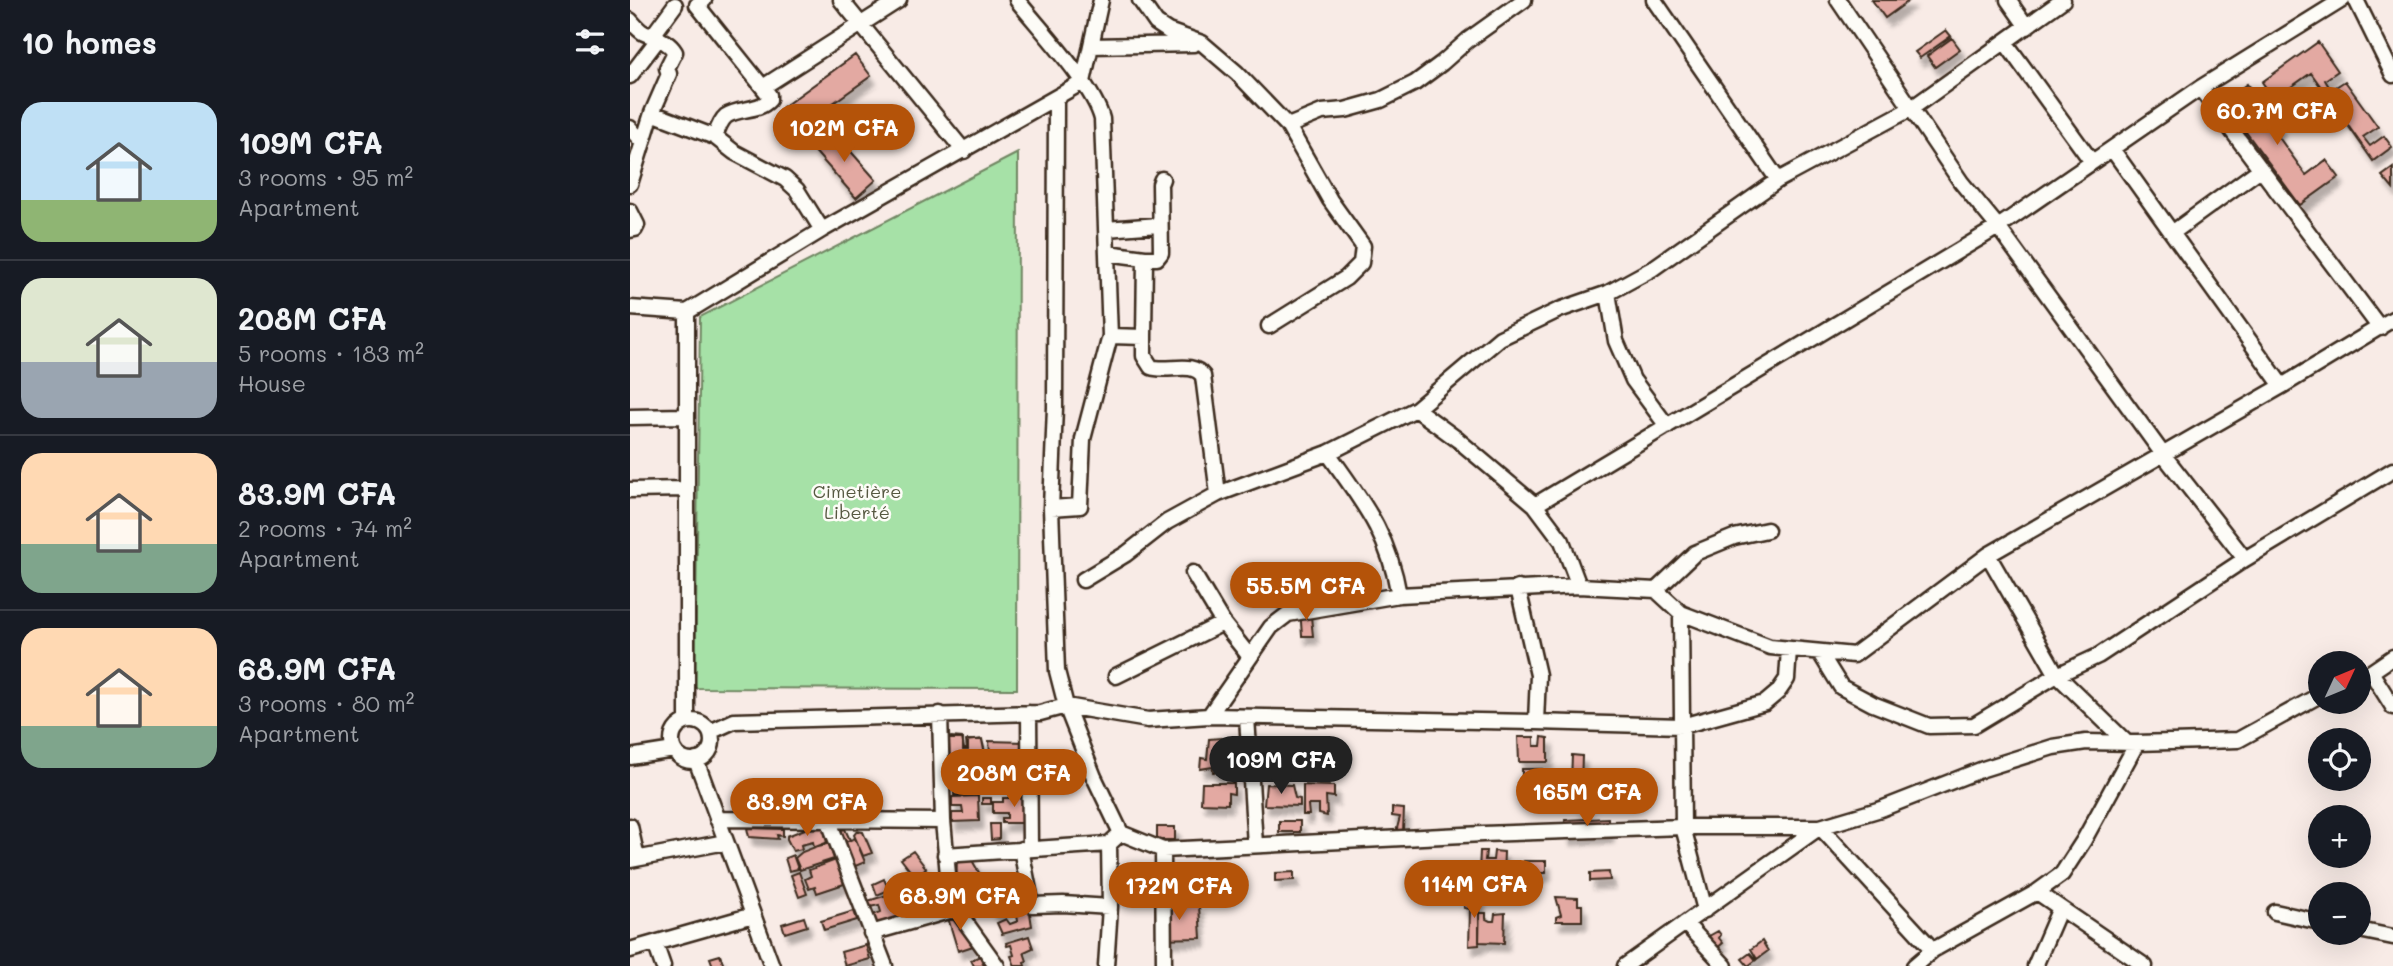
<!DOCTYPE html>
<html lang="en">
<head>
<meta charset="utf-8">
<style>
	body { margin:0; font-family:Mali,sans-serif; background:#20242c; color:#f1f3f6; height:100vh; display:flex; flex-direction:column; font-size:26px; white-space:nowrap }
	* { box-sizing:border-box; margin:0 }
	p { font-size:23px; color:#9ea1a6 }
	.icon { flex:none; width:38px; height:38px; fill:none; stroke:currentColor; stroke-width:2; stroke-linecap:round; stroke-linejoin:round }
	.map { position:relative; flex:1; overflow:hidden }
	.side { display:flex; flex-direction:column; background:#171b24; width:630px }
	.side>* { flex:none }
	.needle { width:46px; rotate:46deg }
	.controls { position:absolute; left:1678px; top:651px; display:grid; gap:14px }
	.controls a { display:grid; place-items:center; width:63px; height:63px; border-radius:50%; background:#171b24; box-shadow:0 7px 28px #0002; font-size:35px }
	.price { position:absolute; translate:-50% -60px; padding:0 16px; border-radius:24px; background:#b45309; color:#fff; font-size:23px; line-height:46px; filter:drop-shadow(0 2px 4px #0008) }
	.price::after { content:''; position:absolute; left:50%; top:42px; width:21px; height:16px; margin-left:-10px; background:inherit; clip-path:polygon(0 0,100% 0,50% 100%) }
	.price.selected { background:#222; color:#fff }
	ul { padding:0; list-style:none }
	li { display:flex; align-items:center; gap:21px; height:175px; padding:0 21px }
	li+li { border-top:2px solid #363941 }
	li span { display:grid; place-items:center; flex:none; width:196px; height:140px; border-radius:21px; color:#555 }
	li>.icon { margin-inline-start:auto }
	span .icon { width:84px; height:84px; fill:#fffc; stroke-width:1 }
	li b { font-size:30px }
	h2 { display:flex; justify-content:space-between; align-items:center; height:84px; padding:0 21px; font-size:30px }
	main { display:flex; flex:1; min-height:0 }
	.map>svg:first-child { display:block }
	.green { fill:#a6e1a7; stroke:#708662; stroke-width:2 }
	.building { fill:#e3a9a2; stroke:#3b2a1e; stroke-width:2; filter:url(#shadow) }
	.lines { fill:none; stroke-linecap:round; stroke-linejoin:round }
	.street-casing { stroke:#3b2a1e; stroke-width:19 }
	.street { stroke:#fdfcf7; stroke-width:14 }
	.labels { text-anchor:middle; stroke-width:5; stroke-linejoin:round; paint-order:stroke }
	.park-label { font-size:18px; fill:#565840; stroke:#fdfcf7 }
</style>
</head>
<body>
<main>
<section class="side">
<h2>10 homes<svg class="icon" aria-label="filters" viewBox="0 0 24 24"><path d="M4 7h16M4 17h16"/><circle cx="9" cy="7" r="2"/><circle cx="15" cy="17" r="2"/></svg></h2>
<ul>
<li><span style="background:linear-gradient(#bfe0f5 70%,#8fb573 0)"><svg class="icon" aria-label="home" viewBox="0 0 24 24"><path d="M3 11l9-7 9 7M6 9v11h12V9"/></svg></span><div><b>109M CFA</b><p>3 rooms · 95 m²</p><p>Apartment</p></div></li>
<li><span style="background:linear-gradient(#dfe7d0 60%,#9aa5b1 0)"><svg class="icon" aria-label="home" viewBox="0 0 24 24"><path d="M3 11l9-7 9 7M6 9v11h12V9"/></svg></span><div><b>208M CFA</b><p>5 rooms · 183 m²</p><p>House</p></div></li>
<li><span style="background:linear-gradient(#ffd9b3 65%,#7fa58c 0)"><svg class="icon" aria-label="home" viewBox="0 0 24 24"><path d="M3 11l9-7 9 7M6 9v11h12V9"/></svg></span><div><b>83.9M CFA</b><p>2 rooms · 74 m²</p><p>Apartment</p></div></li>
<li><span style="background:linear-gradient(#ffd9b3 70%,#7fa58c 0)"><svg class="icon" aria-label="home" viewBox="0 0 24 24"><path d="M3 11l9-7 9 7M6 9v11h12V9"/></svg></span><div><b>68.9M CFA</b><p>3 rooms · 80 m²</p><p>Apartment</p></div></li>
</ul>
</section>
<div class="map">
<svg width="1763" height="966" viewBox="0 0 1763 966">
	<defs>
		<filter id="shadow"><feDropShadow dx="4.5" dy="8" stdDeviation="2" flood-color="#0004"/></filter>
	</defs>
	<rect width="100%" height="100%" fill="#f8ebe6"/>
	<filter id="ink" filterUnits="userSpaceOnUse"><feTurbulence type="fractalNoise" baseFrequency=".0143" numOctaves="2"/><feDisplacementMap in="SourceGraphic" scale="14" xChannelSelector="R" yChannelSelector="G"/><feConvolveMatrix kernelMatrix="1 2 1 2 8 2 1 2 1" color-interpolation-filters="sRGB"/></filter>
	<g filter="url(#ink)">
		<path class="green" d="M388 153 387 689 65 688 70 317Z"/>
		<path class="building" d="M1242 0H1280L1255 18Z
			M1316 30 1321 36 1290 58 1285 52Z
			M1322 38 1330 49 1305 67 1297 56Z
			M1688 42 1708 71 1695 80 1701 90 1715 81 1748 127 1733 137 1740 146 1754 136 1762 147 1743 161 1681 73 1644 99 1632 82Z
			M225 55 241 76 168 128 153 107Z
			M1617 84 1650 128 1645 132 1676 175 1696 160 1709 177 1670 205 1593 101Z
			M202 130 246 180 226 198 182 148Z
			M1763 168V189L1752 176Z
			M680 607 683 636H672L670 608Z
			M321 737 332 738 334 749H337L336 741 352 739 356 757 351 756V762L356 763 357 768 325 769 323 771H318L317 766H321L318 741Z
			M888 737H904V746H911L912 737 918 738V762H889Z
			M591 738 593 772H583V767L570 769 571 758 577 759 579 739Z
			M319 739H333V750H338V740H352L355 755 350 756 351 763 356 762 357 766H343V760H336L335 766H320Z
			M359 741 395 742V770L365 768V754H360Z
			M607 751H614V772H607Z
			M942 755 952 756 951 785H943L941 781Z
			M892 769H912V792H892V786H901V779H892Z
			M921 781H928V788H921Z
			M572 783H604V794L598 793V804L571 803Z
			M636 784 662 785 665 798 670 799V806L634 805Z
			M673 785 704 786V797L696 796 697 816 689 814V805H678L679 815H673Z
			M324 786H341V795H324Z
			M348 796 349 821 322 822V813H333L332 807H322V797Z
			M379 796H398L399 823H372V818H377V813H363V802H373V798H379Z
			M352 798H361V804H352Z
			M762 808 774 809 773 831 766 832 770 817 762 816Z
			M978 818 979 835 936 837 935 820Z
			M649 821H670V832H649Z
			M360 824H369V839L361 840Z
			M527 827H545V840H527Z
			M117 828 153 829V836L147 835 148 839 119 837Z
			M194 828 197 844 184 847 183 842 171 845 172 849 163 851 157 839V836L175 829Z
			M215 829 220 840 213 843 208 831Z
			M227 831 233 832 242 853 233 856 224 835Z
			M225 838 235 862 223 867 213 843Z
			M198 842 204 859 170 870 165 858 172 852Z
			M283 851 296 868 285 877 271 859Z
			M850 851H856L855 860H863L864 851 874 852 873 878 856 877 855 882 849 881V876L854 877V871H849Z
			M327 854 339 855 351 876 349 897 326 899Z
			M163 855 168 869 159 871 155 858Z
			M206 860 214 884 187 893 185 887 179 889 175 879 181 876 179 870Z
			M894 861H916V873H894Z
			M169 872 177 894 169 897 161 875Z
			M664 872V880L645 881V873Z
			M979 872 980 880 960 881V873Z
			M270 878 274 887 266 890 263 880Z
			M254 879 259 890 247 895 243 884Z
			M270 891 272 897 268 899 271 906 275 904 280 916 246 927 243 915 251 912 249 905 240 907 238 901Z
			M397 892 400 902 385 906 382 896Z
			M926 897 948 898V905H952V921H926V917L931 915Z
			M834 898 850 899 849 945 839 946 840 909 834 908Z
			M378 899 381 907 363 913 361 905Z
			M569 905 571 938 528 939 527 906Z
			M399 907 402 926 372 934 367 923 376 919 380 924 388 921 386 910Z
			M224 911 227 920 194 930 191 921Z
			M333 913 343 946 328 951 318 918Z
			M849 913H856V919L860 921H864L865 914 875 913 874 943 849 942Z
			M174 917 177 926 155 933 152 924Z
			M1088 931 1091 935 1089 938 1093 943 1087 948 1079 936Z
			M399 936 403 948 394 952 397 961 394 962 395 966H385L381 956 384 955 381 945 377 946 376 943Z
			M1132 941 1138 951 1127 959 1121 949Z
			M236 945 240 959 215 966 211 952Z
			M1120 953 1126 960 1118 966 1112 959Z
			M90 955 94 966H83L80 958Z
			M350 956 354 966H344L341 960Z"/>
		<g class="lines">
			<defs>
				<path id="street" d="M74 0 67 5 139 95V100C128 112 109 107 96 116 90 121 87 131 85 137
					M211 0 334 151
					M387 0C410 29 464 86 472 119L480 336 453 439 450 506 421 508
					M510 0 526 23 538 31 572 43 607 73 658 126 700 200 733 246 731 263 716 278 639 326
					M1024 0 1148 180
					M1208 0 1331 182 1368 227 1532 453 1615 559
					M1378 0 1397 27
					M1726 0 1763 75
					M0 20C4 24 8 30 14 33 25 38 38 40 45 52L37 68 39 74 22 113 0 184
					M23 35 45 5
					M1375 42 1462 162
					M461 46 564 44
					M0 76 29 38
					M133 87 269 0
					M1570 88 1750 328
					M426 99 425 407 421 508 427 671 436 706 518 720 579 716 906 722 908 675 888 588
					M22 113 85 137 104 152 155 179 167 190 192 230
					M658 126 692 112 715 110 751 100 785 83 812 63 838 40 894 0
					M0 128 12 142
					M1482 149 1542 233 1629 170
					M0 211 7 225 5 229 0 230
					M476 229 529 225
					M1542 233 1652 386
					M477 253 515 258 514 337
					M515 258H527L531 253 530 184 532 179
					M978 293 986 341 1003 380 1037 426
					M0 308 57 312 192 230 453 82 471 0
					M57 312V721
					M480 336 514 337V356L521 367C537 373 562 360 573 376L588 494
					M0 417 56 416
					M698 453C733 503 758 532 769 595
					M0 490 56 489
					M905 505 1368 227 1570 88 1712 0
					M1358 555 1427 675 1468 656 1615 559 1763 470
					M563 573 593 623 620 657
					M453 580 496 554 537 522 588 494 698 453 786 409 870 338 929 310 978 293 1022 269 1148 180 1282 108 1433 0
					M949 586 1026 590 1051 613 1053 827 1075 910
					M1026 590 1065 553 1104 537 1137 530
					M1051 613 1140 647 1224 655 1358 555 1652 386 1763 319
					M1190 653 1211 687 1243 704 1299 726 1344 725 1427 675 1497 743
					M1763 657 1741 672 1763 707
					M486 676 593 623
					M399 713 400 848
					M310 714 313 821 319 885 326 909 367 966
					M579 716 641 627 658 614 769 595 949 586 932 541 905 505 828 440 786 409
					M617 717 625 845
					M42 741a20 20 0 1 1 40 0a20 20 0 1 1-40 0Z
					M906 722 1052 726 1135 703 1148 692 1157 679 1159 649
					M80 732 104 721 410 713 436 706 464 777 491 833
					M0 757 44 750
					M66 760 142 966
					M87 819 313 821
					M198 819 255 966
					M0 826 7 858
					M391 849 401 901 403 905 433 904 480 907
					M533 850 534 966
					M315 855 479 844 491 833 533 850 853 834 1053 827H1190L1251 809 1353 769 1423 747 1456 742 1507 743 1608 740 1690 695
					M0 860 96 842
					M1407 892 1515 966
					M1645 912 1690 922
					M1055 923 1095 966
					M1729 930 1763 937
					M241 933 326 909
					M25 943 33 966
					M0 950 123 915
					M1303 950 1407 892 1432 874 1454 840 1507 743
					M476 966 480 907 479 844
					M995 966 1190 827 1303 950 1284 966
					M1405 966 1430 908"/>
			</defs>
			<use href="#street" class="street-casing"/>
			<use href="#street" class="street"/>
		</g>
	</g>
	<g class="labels">
		<g class="park-label">
			<text x="227" y="498">Cimetière<tspan x="227" dy="21">Liberté</tspan></text>
		</g>
	</g>
</svg>
<div class="controls">
<a><svg class="needle" viewBox="-14 -14 28 28"><path d="M0-13l5 13h-10z" fill="#e53935"/><path d="M0 13l5-13h-10z" fill="#9ea1a6"/></svg></a>
<a><svg class="icon" aria-label="locate" viewBox="0 0 24 24"><circle cx="12" cy="12" r="6"/><path d="M12 2v4M12 18v4M2 12h4M18 12h4"/></svg></a>
<a>+</a>
<a>−</a>
</div>
<b class="price" style="left:1647px;top:147px">60.7M CFA</b>
<b class="price" style="left:214px;top:164px">102M CFA</b>
<b class="price" style="left:676px;top:622px">55.5M CFA</b>
<b class="price selected" style="left:651px;top:796px">109M CFA</b>
<b class="price" style="left:384px;top:809px">208M CFA</b>
<b class="price" style="left:957px;top:828px">165M CFA</b>
<b class="price" style="left:177px;top:838px">83.9M CFA</b>
<b class="price" style="left:844px;top:920px">114M CFA</b>
<b class="price" style="left:549px;top:922px">172M CFA</b>
<b class="price" style="left:330px;top:932px">68.9M CFA</b>
</div>
</main>
</body>
</html>
